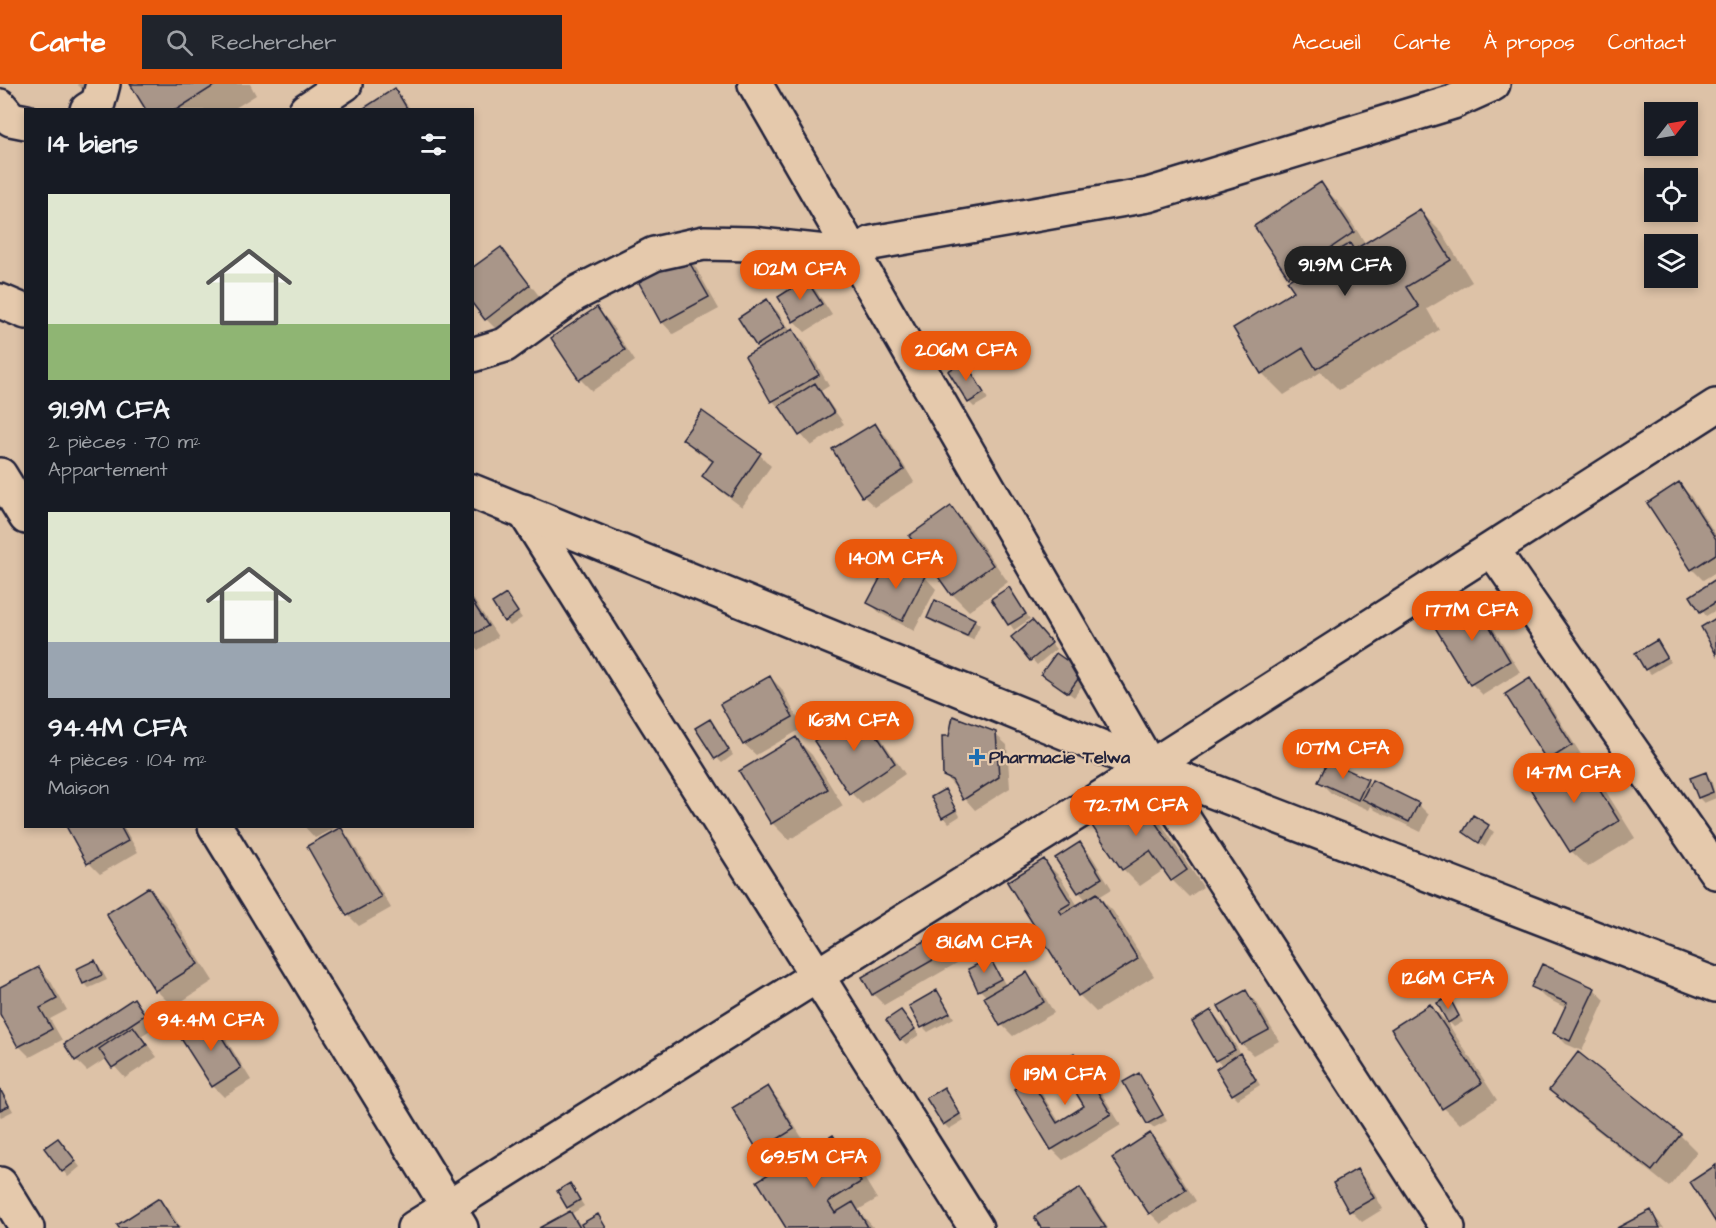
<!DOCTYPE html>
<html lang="fr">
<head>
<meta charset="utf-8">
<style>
	body { margin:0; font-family:"Architects Daughter",sans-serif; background:#20242c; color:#f1f3f6; height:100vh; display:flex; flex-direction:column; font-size:22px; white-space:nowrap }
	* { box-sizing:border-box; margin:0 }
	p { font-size:20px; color:#9ea1a6 }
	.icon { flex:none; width:33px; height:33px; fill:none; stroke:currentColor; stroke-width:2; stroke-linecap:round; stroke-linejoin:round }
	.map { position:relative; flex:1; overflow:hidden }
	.side { position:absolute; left:24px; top:24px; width:450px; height:720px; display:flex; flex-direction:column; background:#171b24; border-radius:0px; box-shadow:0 3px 9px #0003 }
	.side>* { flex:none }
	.needle { width:39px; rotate:59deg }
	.buttons { position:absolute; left:1644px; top:18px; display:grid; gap:12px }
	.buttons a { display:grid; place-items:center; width:54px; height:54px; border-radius:0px; background:#171b24; box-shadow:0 3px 9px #0003; font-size:30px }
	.price { position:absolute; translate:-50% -51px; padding:0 14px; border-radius:21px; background:#ea580c; color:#fff; font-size:20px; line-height:39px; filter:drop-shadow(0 2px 3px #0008) }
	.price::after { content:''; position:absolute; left:50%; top:36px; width:18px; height:14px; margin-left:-9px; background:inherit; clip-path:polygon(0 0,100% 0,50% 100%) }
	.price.current { background:#222; color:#fff }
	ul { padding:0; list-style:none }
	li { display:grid; align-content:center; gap:12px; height:318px; padding:0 24px }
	li span { display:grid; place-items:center; height:186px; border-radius:0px; color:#555 }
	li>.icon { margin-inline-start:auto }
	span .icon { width:108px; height:108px; fill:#fffc; stroke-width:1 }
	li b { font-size:26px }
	h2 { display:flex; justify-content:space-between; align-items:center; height:72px; padding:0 24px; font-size:26px }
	header { display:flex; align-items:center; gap:36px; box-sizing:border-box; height:84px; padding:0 30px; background:#ea580c; color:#fff }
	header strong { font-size:28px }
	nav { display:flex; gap:33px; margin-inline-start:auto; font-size:21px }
	.search { width:420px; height:54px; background:#20242c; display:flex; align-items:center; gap:15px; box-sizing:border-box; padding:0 21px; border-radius:0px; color:#9ea1a6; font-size:22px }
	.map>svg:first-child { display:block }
	.shadow { fill:#0003 }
	.building { fill:#a99689; stroke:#22223b; stroke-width:1.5 }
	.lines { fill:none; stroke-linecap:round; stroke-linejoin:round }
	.minor-casing { stroke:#22223b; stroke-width:38 }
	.major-casing { stroke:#22223b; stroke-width:38 }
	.minor { stroke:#e5c9ac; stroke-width:33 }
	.major { stroke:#e5c9ac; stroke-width:33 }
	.poi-dot { fill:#1f6fb2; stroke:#e5c9ac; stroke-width:2 }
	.labels { text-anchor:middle; stroke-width:4.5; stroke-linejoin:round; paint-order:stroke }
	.poi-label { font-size:18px; font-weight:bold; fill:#22223b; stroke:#e5c9ac; text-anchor:start }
</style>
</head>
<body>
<header>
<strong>Carte</strong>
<div class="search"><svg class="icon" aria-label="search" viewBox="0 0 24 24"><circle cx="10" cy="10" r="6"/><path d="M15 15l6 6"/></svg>Rechercher</div>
<nav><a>Accueil</a><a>Carte</a><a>À propos</a><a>Contact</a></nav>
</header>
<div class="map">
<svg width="1716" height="1144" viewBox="0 0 1716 1144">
	<rect width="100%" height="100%" fill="#ddc2a7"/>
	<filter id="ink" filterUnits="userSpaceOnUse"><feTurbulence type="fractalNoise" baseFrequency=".0167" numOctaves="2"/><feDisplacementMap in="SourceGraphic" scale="12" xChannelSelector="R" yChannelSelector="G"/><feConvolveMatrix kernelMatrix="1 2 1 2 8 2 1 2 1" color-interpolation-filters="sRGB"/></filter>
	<g filter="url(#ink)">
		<path class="shadow" d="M77 0H105L88 11Z
			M132 0H250L256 11 232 26H148Z
			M395 6 411 26H363Z
			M1320 100 1337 117 1366 160 1420 127 1442 149 1472 198 1427 225 1439 246 1339 306 1321 288 1284 311 1262 289 1296 207 1292 195 1289 192Z
			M500 165 511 176 540 213 497 246 486 235Z
			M684 171 695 182 719 225 673 250 662 238 639 196Z
			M806 197 817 208 832 231 805 248 794 237Z
			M767 217 778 228 791 248 793 247 804 258 829 302 821 307 844 340 811 362 773 317 761 265 757 261Z
			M596 225 608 236 635 277 592 307 580 295 553 254Z
			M964 279 988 315 974 323 969 318Z
			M703 329 760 371 771 382 742 423 715 403 704 392 713 379 695 366 684 355Z
			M875 341 886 352 914 398 875 423 863 412Z
			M1679 400 1690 411 1716 451V488L1703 496 1692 485Z
			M951 424 968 441 1008 498 969 527 952 510Z
			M892 476 925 493 936 505 914 547 880 529 869 518Z
			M1716 496V526L1706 532 1692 512Z
			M1009 505 1030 535 1014 546 993 515Z
			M506 512 522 534 510 542 505 537Z
			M472 513 498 553 478 566 472 560Z
			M1473 518 1484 529 1520 588 1483 611 1472 600Z
			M929 534 974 536 980 541 973 556 934 539Z
			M1037 543 1056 565 1037 581 1013 554Z
			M1656 558 1671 578 1651 590 1646 585Z
			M1043 590H1082L1087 595 1074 613Z
			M770 593 781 604 803 644 756 671 744 660 722 621Z
			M1530 596 1541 607 1582 672 1579 675 1595 690 1635 754 1588 783 1571 767 1558 686 1548 676Z
			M860 628 871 639 905 690 862 720 851 709 816 658Z
			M710 637 733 671 722 679 717 674Z
			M995 650 1007 661 1010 704 975 726 944 691Z
			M795 654 812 671 843 722 789 756 772 739Z
			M1705 690 1711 695 1716 714 1704 719 1699 714 1692 695Z
			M1367 696 1371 701 1418 720 1429 731 1421 748 1375 726 1371 722 1369 726 1331 709 1320 698Z
			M944 707 949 712 960 732 949 739 944 733 933 714Z
			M1135 710 1152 726 1203 803 1189 813 1172 796 1165 785 1140 802 1123 785Z
			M1473 733 1494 748 1485 763 1464 748Z
			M68 742H123L138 768 100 790 89 779Z
			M304 742H339L315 754Z
			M340 745 351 756 391 824 359 842 348 831Z
			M1080 760 1091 771 1112 805 1099 813 1113 827 1154 892 1096 928 1079 911 1044 777 1061 794 1078 822 1087 817 1079 808Z
			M149 805 165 821 213 897 173 923 156 906 108 831Z
			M936 852 948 863 957 879 884 921 873 910Z
			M990 876 995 881 1006 902 1027 890 1038 901 1054 929 1013 952 1002 941 987 913 980 906Z
			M95 877 100 883 107 896 89 904 84 899Z
			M39 884 50 896 67 926 50 935 62 956 30 973 19 962 0 927V905Z
			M1533 902 1594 905 1605 916 1582 967 1566 960 1555 949 1566 924 1544 913Z
			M937 908 942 913 954 934 928 948 923 943Z
			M1246 908 1257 919 1279 957 1253 971 1242 960 1220 922Z
			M1449 915 1454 920 1463 938 1454 943 1449 938Z
			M134 916 145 927 155 943 141 952 157 973 125 994 107 974 87 987 76 976Z
			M1430 922 1447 938 1497 1016 1460 1040 1444 1024Z
			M1211 928 1222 939 1260 1001 1238 1015 1233 1010 1223 982 1216 976 1194 939Z
			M906 933 919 951 906 960 901 955Z
			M210 936 221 947 251 996 224 1013 213 1002Z
			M1074 970 1085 982 1121 1041 1063 1076 1052 1065 1030 997 1036 1002 1044 980 1049 986 1057 998 1040 1007 1060 1039 1086 1022Z
			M1578 970 1680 1051 1697 1068 1669 1103 1567 1022 1551 1006Z
			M1139 991 1144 996 1167 1037 1153 1044 1148 1039Z
			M0 1003 13 1027 1 1033 0 1032Z
			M767 1004 778 1015 804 1057 771 1077 760 1066Z
			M944 1005 964 1036 949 1045 944 1040Z
			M1150 1051 1161 1062 1196 1117 1161 1140 1150 1129Z
			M832 1052 849 1069 877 1115 858 1126 874 1144H788L759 1098Z
			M63 1061 80 1083 68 1093 46 1065Z
			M1357 1087 1368 1098 1383 1125 1362 1138 1351 1127Z
			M570 1101 584 1122 571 1130 581 1141 597 1132 607 1144H542L572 1127 568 1123Z
			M1080 1105 1091 1117 1108 1144H1043Z
			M159 1116 170 1127 181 1144H121Z
			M1651 1128 1664 1144H1620Z"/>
		<path class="building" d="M130 0H217L176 26H146Z
			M395 4 408 26H361Z
			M1321 98 1354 148 1288 193 1254 142Z
			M1420 125 1451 176 1406 203 1419 223 1316 285 1303 264 1261 290 1233 244 1294 207 1287 197 1350 159 1354 166Z
			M501 163 530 201 485 236 472 219V184Z
			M684 169 709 213 661 239 637 195Z
			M806 195 822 220 793 238 778 213Z
			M767 215 785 243 756 262 738 234Z
			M597 223 625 266 579 296 551 254Z
			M793 245 819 291 771 318 745 272Z
			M965 277 984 309 968 319 948 287Z
			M815 299 834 329 799 352 779 322Z
			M702 327 761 369 731 413 702 392 713 377 682 355Z
			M875 339 904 386 862 413 832 365Z
			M1679 398 1716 455V470L1691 486 1647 419Z
			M951 422 993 481 951 511 909 452Z
			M891 474 925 492 902 537 867 519Z
			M1716 495V518L1700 528 1690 512Z
			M1009 503 1026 530 1008 541 991 515Z
			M506 510 518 528 504 538 492 519Z
			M935 516 975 535 967 552 927 534Z
			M1474 516 1510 577 1470 601 1433 540Z
			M472 517 488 542 472 551Z
			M1716 534V570L1701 543Z
			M1032 536 1052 559 1030 577 1011 553Z
			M1657 556 1667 573 1645 586 1635 569Z
			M1056 569 1083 588 1068 609 1041 590Z
			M770 592 793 633 743 661 720 620Z
			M1530 594 1572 661 1547 677 1505 610Z
			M860 626 895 679 849 710 814 657Z
			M953 632 996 648 999 693 963 716 952 696 943 692 942 652H949Z
			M710 635 729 666 715 675 695 644Z
			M796 653 828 705 771 740 739 687Z
			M1578 672 1619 737 1570 768 1529 703Z
			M1328 677 1368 695 1358 716 1318 698Z
			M1706 688 1713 708 1698 714 1690 694Z
			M1372 696 1419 719 1409 738 1362 715Z
			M945 705 956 726 942 734 931 713Z
			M1135 708 1187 786 1171 797 1150 767 1122 786 1090 739Z
			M1473 731 1489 741 1479 759 1463 748Z
			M66 742H120L128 757 87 780Z
			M341 743 381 813 347 832 307 762Z
			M1080 758 1102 794 1078 809 1055 774Z
			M1044 775 1071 819 1059 826 1062 830 1097 809 1138 875 1078 912 1007 798Z
			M149 803 198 880 155 907 106 830Z
			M937 850 947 868 872 911 862 893Z
			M990 874 1001 895 978 907 968 885Z
			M95 876 102 891 83 900 76 885Z
			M1542 880 1595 904 1570 957 1553 949 1567 919 1531 903Z
			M39 883 57 915 40 924 52 945 18 963 0 930V903Z
			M1027 888 1044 918 1000 942 984 913Z
			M937 906 950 929 921 944 909 922Z
			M1246 906 1269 946 1241 961 1218 922Z
			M1449 913 1459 932 1448 939 1437 919Z
			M134 914 145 931 75 977 64 960Z
			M1430 920 1482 999 1442 1025 1391 945Z
			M901 926 915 945 900 956 886 936Z
			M1211 926 1235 966 1215 977 1192 938Z
			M210 934 241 984 212 1003 180 953Z
			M133 942 147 961 112 984 99 965Z
			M1578 968 1681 1050 1652 1087 1549 1006Z
			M1074 969 1111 1030 1051 1066 1014 1005 1030 995 1057 1039 1084 1022 1058 979Z
			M1240 969 1256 996 1232 1011 1216 985Z
			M1044 979 1053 992 1034 1003 1027 989Z
			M1139 989 1163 1031 1147 1040 1123 998Z
			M768 1002 794 1045 758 1067 732 1024Z
			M944 1003 960 1030 943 1041 926 1014Z
			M0 1005 9 1022 0 1026Z
			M1150 1049 1186 1106 1149 1130 1112 1074Z
			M833 1051 861 1098 828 1118 835 1129 853 1118 868 1143 786 1144 757 1097Z
			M58 1054 76 1077 62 1088 44 1064Z
			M1716 1081V1139L1690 1098Z
			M1357 1085 1374 1114 1349 1128 1333 1099Z
			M570 1099 580 1116 567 1124 557 1107Z
			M1080 1104 1106 1144H1041L1034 1133Z
			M159 1114 178 1144H119L117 1141Z
			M1651 1126 1660 1144H1617Z
			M570 1127 580 1144H539Z
			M598 1130 606 1144H583L581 1140Z"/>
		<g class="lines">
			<defs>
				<path id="minor" d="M755 0 1150 683 1448 1144
					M0 22 11 35 26 38
					M87 26 98 19 103 0
					M306 26 345 0
					M472 271 505 261 575 210 654 170 704 159 752 160 854 171 872 159 1148 111 1453 18 1493 0
					M0 391 26 433
					M524 427 976 1144
					M1492 465 1716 788
					M215 742 461 1144
					M0 1100 27 1144
					M414 1144 1150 683 1716 322"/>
				<path id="major" d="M0 217 26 228
					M472 407 1150 683 1716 901"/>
			</defs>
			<use href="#minor" class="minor-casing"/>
			<use href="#major" class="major-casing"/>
			<use href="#minor" class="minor"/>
			<use href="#major" class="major"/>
		</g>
	</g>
	<path class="poi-dot" d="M974 664h6v6h6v6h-6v6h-6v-6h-6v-6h6z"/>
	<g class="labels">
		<g class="poi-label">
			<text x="989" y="679">Pharmacie Telwa</text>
		</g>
	</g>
</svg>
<div class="buttons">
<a><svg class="needle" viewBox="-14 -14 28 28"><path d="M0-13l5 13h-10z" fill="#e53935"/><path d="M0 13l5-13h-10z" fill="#9ea1a6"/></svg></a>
<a><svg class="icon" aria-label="locate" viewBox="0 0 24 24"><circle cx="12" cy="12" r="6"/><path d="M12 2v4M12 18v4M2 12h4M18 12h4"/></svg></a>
<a><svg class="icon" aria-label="layers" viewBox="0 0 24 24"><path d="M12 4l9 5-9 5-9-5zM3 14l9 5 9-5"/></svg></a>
</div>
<b class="price current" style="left:1345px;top:213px">91.9M CFA</b>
<b class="price" style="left:800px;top:217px">102M CFA</b>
<b class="price" style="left:966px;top:298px">206M CFA</b>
<b class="price" style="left:896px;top:506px">140M CFA</b>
<b class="price" style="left:1472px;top:558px">177M CFA</b>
<b class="price" style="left:854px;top:668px">163M CFA</b>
<b class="price" style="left:1343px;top:696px">107M CFA</b>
<b class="price" style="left:1574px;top:720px">147M CFA</b>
<b class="price" style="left:1136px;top:753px">72.7M CFA</b>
<b class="price" style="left:984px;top:890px">81.6M CFA</b>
<b class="price" style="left:1448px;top:926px">126M CFA</b>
<b class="price" style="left:211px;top:968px">94.4M CFA</b>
<b class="price" style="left:1065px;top:1022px">119M CFA</b>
<b class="price" style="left:814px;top:1105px">69.5M CFA</b>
<section class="side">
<h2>14 biens<svg class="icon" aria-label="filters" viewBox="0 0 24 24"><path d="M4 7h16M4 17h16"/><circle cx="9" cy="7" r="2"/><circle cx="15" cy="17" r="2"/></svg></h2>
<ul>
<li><span style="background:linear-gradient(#dfe7d0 70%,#8fb573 0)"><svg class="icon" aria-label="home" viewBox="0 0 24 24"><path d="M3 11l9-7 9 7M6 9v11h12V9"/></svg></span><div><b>91.9M CFA</b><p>2 pièces · 70 m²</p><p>Appartement</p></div></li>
<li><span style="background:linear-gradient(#dfe7d0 70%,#9aa5b1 0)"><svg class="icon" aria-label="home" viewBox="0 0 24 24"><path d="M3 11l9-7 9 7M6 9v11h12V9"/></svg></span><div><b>94.4M CFA</b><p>4 pièces · 104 m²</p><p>Maison</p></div></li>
</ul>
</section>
</div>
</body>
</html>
